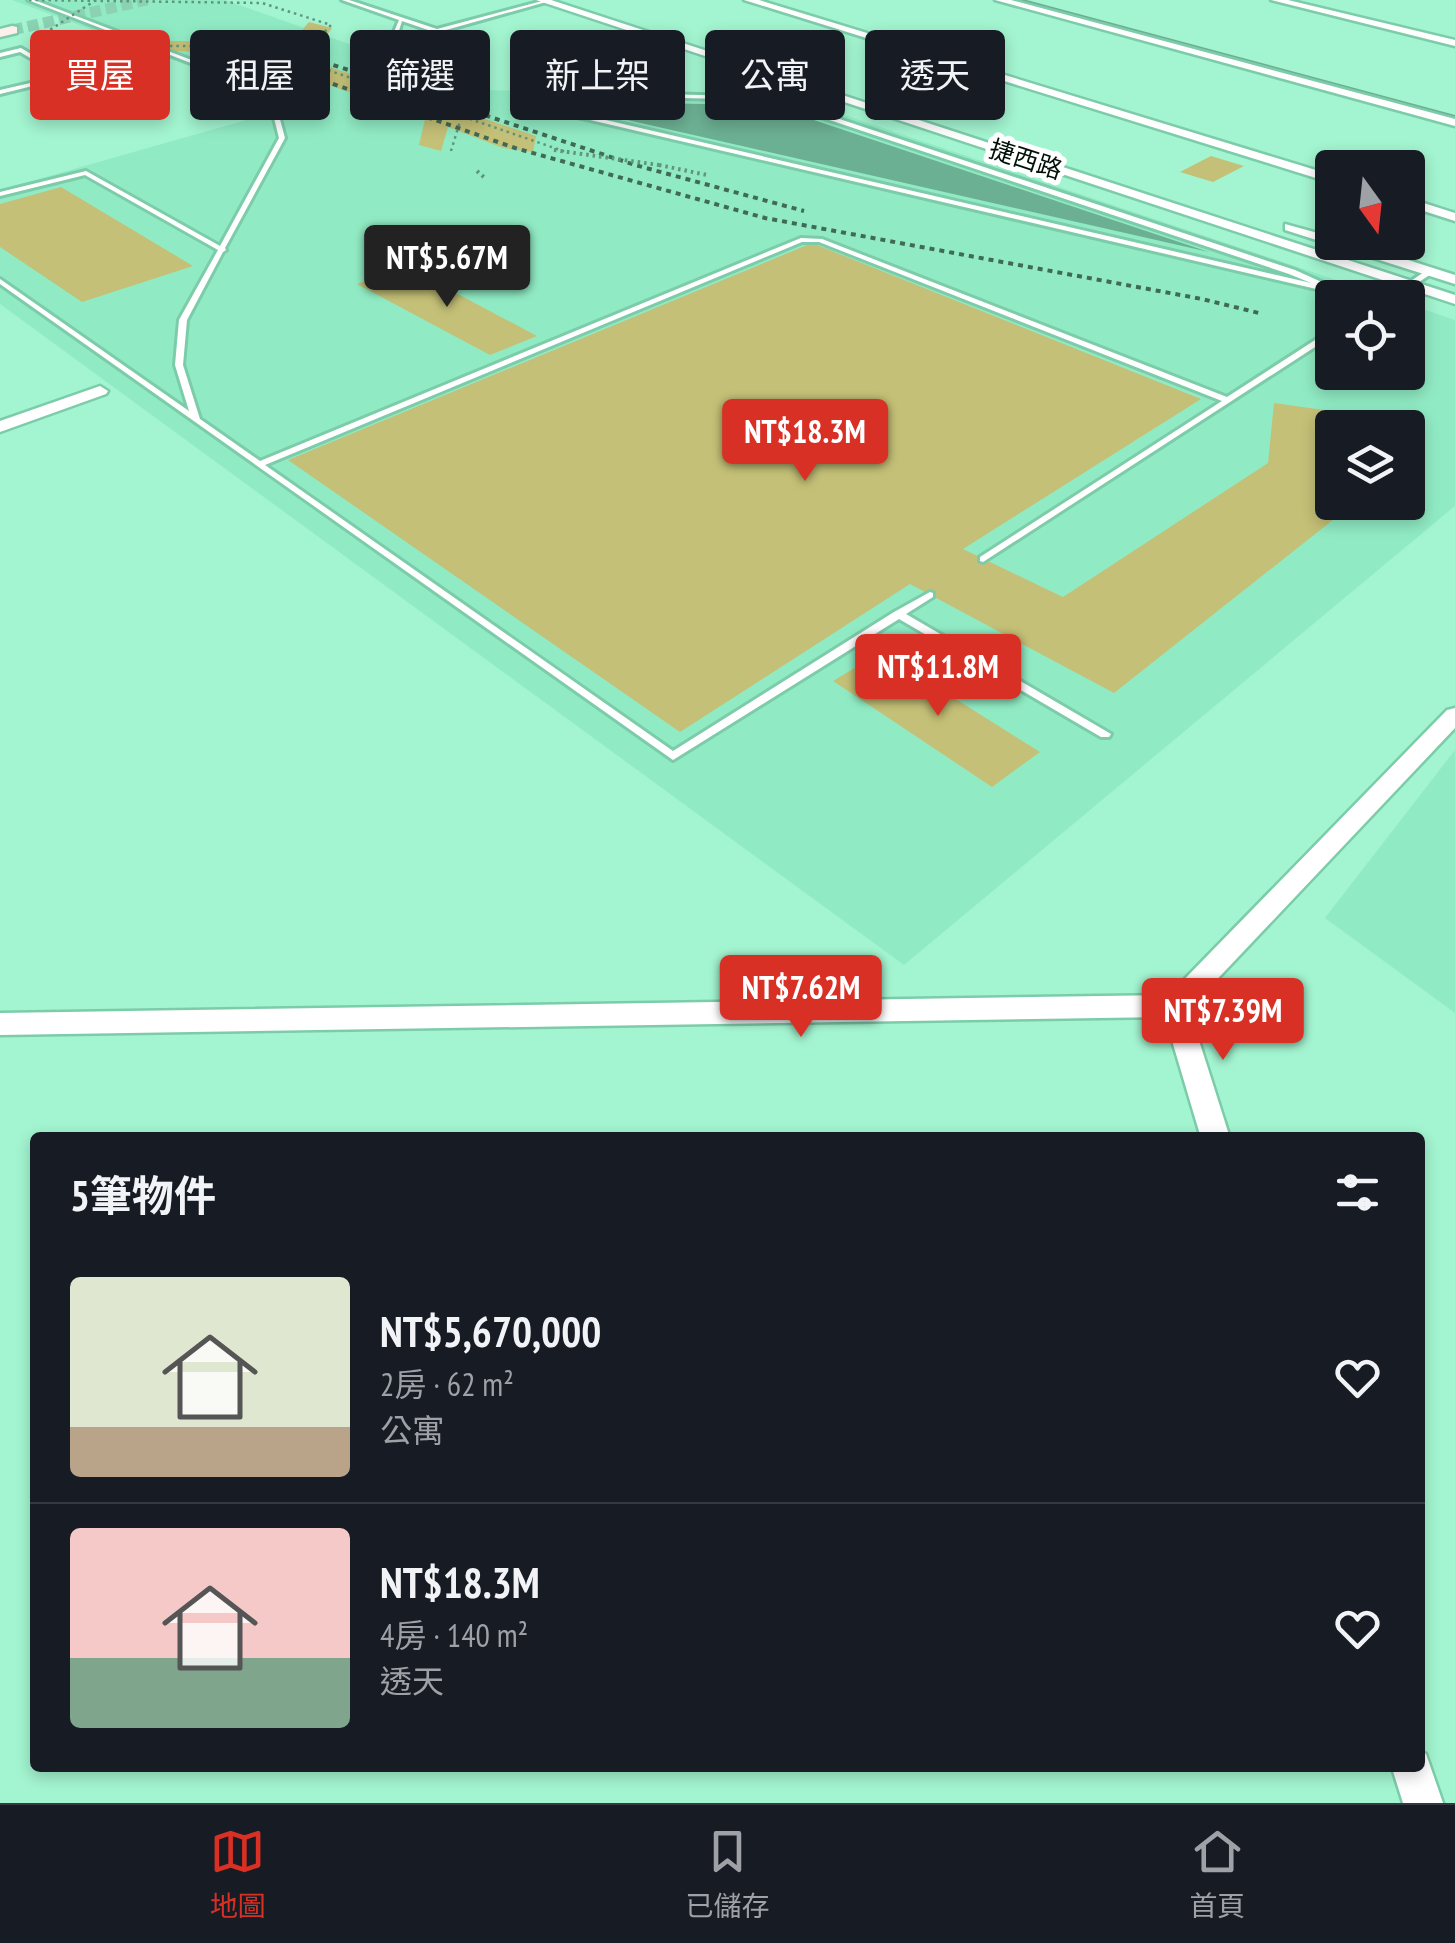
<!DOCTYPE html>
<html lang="zh-TW">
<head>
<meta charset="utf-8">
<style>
	body { margin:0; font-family:"PT Sans Narrow","Noto Sans TC",sans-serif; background:#242831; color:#f1f3f6; height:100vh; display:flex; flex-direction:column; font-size:38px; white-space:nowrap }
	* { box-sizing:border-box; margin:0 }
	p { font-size:32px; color:#9ea1a6 }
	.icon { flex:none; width:55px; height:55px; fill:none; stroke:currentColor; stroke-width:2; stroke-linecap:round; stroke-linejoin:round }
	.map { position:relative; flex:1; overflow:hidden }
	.details { position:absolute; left:30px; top:1132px; width:1395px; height:640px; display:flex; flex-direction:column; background:#171b24; border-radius:10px; box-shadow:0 5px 15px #0003 }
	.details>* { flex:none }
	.top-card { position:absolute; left:30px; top:30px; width:1395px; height:90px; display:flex; gap:20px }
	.needle { width:65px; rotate:165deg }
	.controls { position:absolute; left:1315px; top:150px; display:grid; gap:20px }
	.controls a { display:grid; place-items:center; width:110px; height:110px; border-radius:10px; background:#171b24; box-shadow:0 5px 15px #0003; font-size:50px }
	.price { position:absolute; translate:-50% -85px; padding:0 22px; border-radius:10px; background:#d93025; color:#fff; font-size:32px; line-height:65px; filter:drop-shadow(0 2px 5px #0008) }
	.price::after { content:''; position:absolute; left:50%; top:60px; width:30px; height:22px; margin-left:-15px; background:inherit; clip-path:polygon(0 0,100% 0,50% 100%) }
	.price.on { background:#222; color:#fff }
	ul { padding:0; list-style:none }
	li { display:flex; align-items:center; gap:30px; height:250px; padding:0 40px }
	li+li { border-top:2px solid #363941 }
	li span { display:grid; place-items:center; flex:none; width:280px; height:200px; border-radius:10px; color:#555 }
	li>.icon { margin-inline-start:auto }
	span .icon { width:120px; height:120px; fill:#fffc; stroke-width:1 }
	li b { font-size:42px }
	h2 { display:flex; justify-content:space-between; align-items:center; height:120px; padding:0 40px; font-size:42px }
	.pill { padding:0 35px; border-radius:10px; background:#171b24; box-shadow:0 5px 15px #0003; font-size:35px; line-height:90px }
	.pill.on { background:#d93025; color:#fff }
	.tabs { display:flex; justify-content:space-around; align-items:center; height:140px; border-top:2px solid #363941; background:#171b24; font-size:28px; color:#9ea1a6 }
	.tabs a { display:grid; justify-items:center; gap:5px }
	.tabs .on { color:#d93025 }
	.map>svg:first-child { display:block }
	.built { fill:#90ebc4; fill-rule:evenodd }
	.water { fill:#6cb093 }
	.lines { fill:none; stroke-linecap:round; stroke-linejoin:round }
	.stream { stroke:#6cb093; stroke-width:4 }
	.building { fill:#c4c077 }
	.street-tunnel { stroke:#8bd2b2; stroke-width:11; stroke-dasharray:11 5; stroke-linecap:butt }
	.lane-casing { stroke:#7cccaa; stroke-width:6 }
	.street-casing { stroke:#7cccaa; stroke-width:5 }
	.secondary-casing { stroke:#7cccaa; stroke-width:5 }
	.path { stroke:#5f957d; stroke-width:4; stroke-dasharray:2.5 4; stroke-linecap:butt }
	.lane { fill:#fff; fill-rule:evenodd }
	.street { fill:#fff; fill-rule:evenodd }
	.secondary { fill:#fdf0ea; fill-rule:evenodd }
	.rail { stroke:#406a56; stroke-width:4; stroke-dasharray:5 5; stroke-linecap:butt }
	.path-bridge-far1 { stroke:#5f957d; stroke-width:2.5; stroke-dasharray:2.5 4; stroke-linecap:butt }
	.path-bridge { stroke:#5f957d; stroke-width:4; stroke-dasharray:2.5 4; stroke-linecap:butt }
	.labels { text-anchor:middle; stroke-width:10; stroke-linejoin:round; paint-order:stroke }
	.far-street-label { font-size:25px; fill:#001108; stroke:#fff }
</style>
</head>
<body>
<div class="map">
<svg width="1455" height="1803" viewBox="0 0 1455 1803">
	<rect width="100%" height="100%" fill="#a3f4d0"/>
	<path class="built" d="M12 0H225L479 90 782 94 1387 297 1332 298V372H1408V304L1455 320V506L904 965 0 304V190L257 117 248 98 205 72ZM1332 428H1408V502H1332Z
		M1455 750V1013L1325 918Z"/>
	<path class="water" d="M589 102 769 105 1209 252 579 109Z"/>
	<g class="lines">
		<path class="stream" d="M1019 0 1455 117"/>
	</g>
	<path class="building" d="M309 22 332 28 309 60 536 136 533 152 503 148 448 127 441 151 419 145 425 119 236 52 90 50 75 41H248L284 51Z
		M1211 156 1244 166 1213 182 1180 172Z
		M61 187 193 266 82 302 0 247V204Z
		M812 243 1201 399 963 549 1063 597 1268 463 1274 403 1331 411 1332 502H1347L1348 508 1114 693 910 584 680 732 288 460Z
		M405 266 537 336 490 355 357 284Z
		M881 652 1040 752 992 787 833 681Z"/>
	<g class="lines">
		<path class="street-tunnel" d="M12 30 147 0"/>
		<defs>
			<path id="lane" d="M28 0H34L244 80 277 108 285 138 225 248 226 250 223 252 187 320 183 365 200 419 260 461 801 238 822 239 1227 397 1329 331H1332V336L983 562 980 561V557L1222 401 819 242H802L265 465 673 751 894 612 930 592 933 593V597L906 614 1111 734 1109 737H1101L899 619 673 760 0 284V279L189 411 175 365 179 320 218 250 85 175 0 196V192L86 171 220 246 279 138 272 110 240 82Z
				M342 0H349L437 29 546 0H553L439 32 394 41 391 39 399 20ZM402 21 431 31 397 37Z
				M21 48 68 76 69 77 0 94V90L61 76 20 52 0 57V53Z
				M588 92 773 97 1295 270 1337 289 1370 298H1355L556 112 547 102 559 95ZM588 96 770 100 1289 274 1311 283 558 109 553 102 560 99Z
				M1427 270 1434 272 1395 298H1386Z"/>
			<path id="street" d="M536 0H551L1455 295V304Z
				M744 0H759L1332 175V183Z
				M995 0H1011L1455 119V126Z
				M1271 0H1288L1455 40V46Z
				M1408 198 1455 213V221L1408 206Z
				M1285 224 1332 237V242H1352L1455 275V284L1285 230Z
				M100 386 108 391 106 394 0 432V421Z
				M1455 708V728L1189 1009 1230 1138H1201L1165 1017 0 1035V1013L1169 995 1447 710Z
				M1420 1751 1426 1754 1443 1803H1403L1392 1768H1420Z"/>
			<path id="secondary" d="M12 26 17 27V33L0 37V29Z"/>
		</defs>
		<use href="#lane" class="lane-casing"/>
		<use href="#street" class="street-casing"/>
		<use href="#secondary" class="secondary-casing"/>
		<path class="path" d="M659 165 707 175
			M477 171 486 179"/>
		<use href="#lane" class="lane"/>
		<use href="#street" class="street"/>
		<use href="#secondary" class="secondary"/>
		<path class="rail" d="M267 43 635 165 804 211
			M248 54 515 148 765 218 1202 299 1263 314"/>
		<path class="path-bridge-far1" d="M29 0 262 3 331 25 299 59
			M96 0 45 33 73 46H258L569 153
			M451 151 461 118"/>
		<path class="path-bridge" d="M554 150 659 165"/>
	</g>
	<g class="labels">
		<g class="far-street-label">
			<text transform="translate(1026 159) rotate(18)" y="9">捷西路</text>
		</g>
	</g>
</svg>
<div class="controls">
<a><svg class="needle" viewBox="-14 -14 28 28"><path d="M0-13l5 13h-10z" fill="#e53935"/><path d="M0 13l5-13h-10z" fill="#9ea1a6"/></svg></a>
<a><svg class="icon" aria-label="locate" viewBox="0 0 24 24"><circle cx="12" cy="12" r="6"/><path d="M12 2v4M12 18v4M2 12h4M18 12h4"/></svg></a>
<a><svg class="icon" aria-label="layers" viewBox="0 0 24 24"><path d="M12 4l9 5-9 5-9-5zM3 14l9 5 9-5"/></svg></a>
</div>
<b class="price on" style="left:447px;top:310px">NT$5.67M</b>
<b class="price" style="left:805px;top:484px">NT$18.3M</b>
<b class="price" style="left:938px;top:719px">NT$11.8M</b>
<b class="price" style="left:801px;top:1040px">NT$7.62M</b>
<b class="price" style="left:1223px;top:1063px">NT$7.39M</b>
<div class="top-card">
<a class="pill on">買屋</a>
<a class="pill">租屋</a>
<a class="pill">篩選</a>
<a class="pill">新上架</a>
<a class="pill">公寓</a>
<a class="pill">透天</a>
</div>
<section class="details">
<h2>5筆物件<svg class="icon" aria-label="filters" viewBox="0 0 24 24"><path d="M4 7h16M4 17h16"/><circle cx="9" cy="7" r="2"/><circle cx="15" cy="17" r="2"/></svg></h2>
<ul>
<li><span style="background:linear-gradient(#dfe7d0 75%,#b9a48a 0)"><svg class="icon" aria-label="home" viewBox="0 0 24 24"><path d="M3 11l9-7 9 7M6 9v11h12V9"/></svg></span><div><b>NT$5,670,000</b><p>2房 · 62 m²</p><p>公寓</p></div><svg class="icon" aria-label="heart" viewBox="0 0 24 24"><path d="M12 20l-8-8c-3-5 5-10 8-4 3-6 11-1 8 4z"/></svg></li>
<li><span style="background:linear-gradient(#f6c9c9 65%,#7fa58c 0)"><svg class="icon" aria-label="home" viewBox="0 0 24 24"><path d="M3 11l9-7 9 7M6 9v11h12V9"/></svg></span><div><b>NT$18.3M</b><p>4房 · 140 m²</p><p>透天</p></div><svg class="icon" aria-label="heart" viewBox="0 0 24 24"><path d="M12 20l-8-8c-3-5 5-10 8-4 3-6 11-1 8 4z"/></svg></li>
</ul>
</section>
</div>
<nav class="tabs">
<a class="on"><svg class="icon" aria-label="map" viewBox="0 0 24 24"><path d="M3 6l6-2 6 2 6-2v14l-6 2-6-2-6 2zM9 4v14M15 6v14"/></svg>地圖</a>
<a><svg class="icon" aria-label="saved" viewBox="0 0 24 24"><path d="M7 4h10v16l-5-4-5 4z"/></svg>已儲存</a>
<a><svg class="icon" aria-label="home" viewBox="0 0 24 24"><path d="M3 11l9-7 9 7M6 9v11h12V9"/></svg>首頁</a>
</nav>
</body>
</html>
